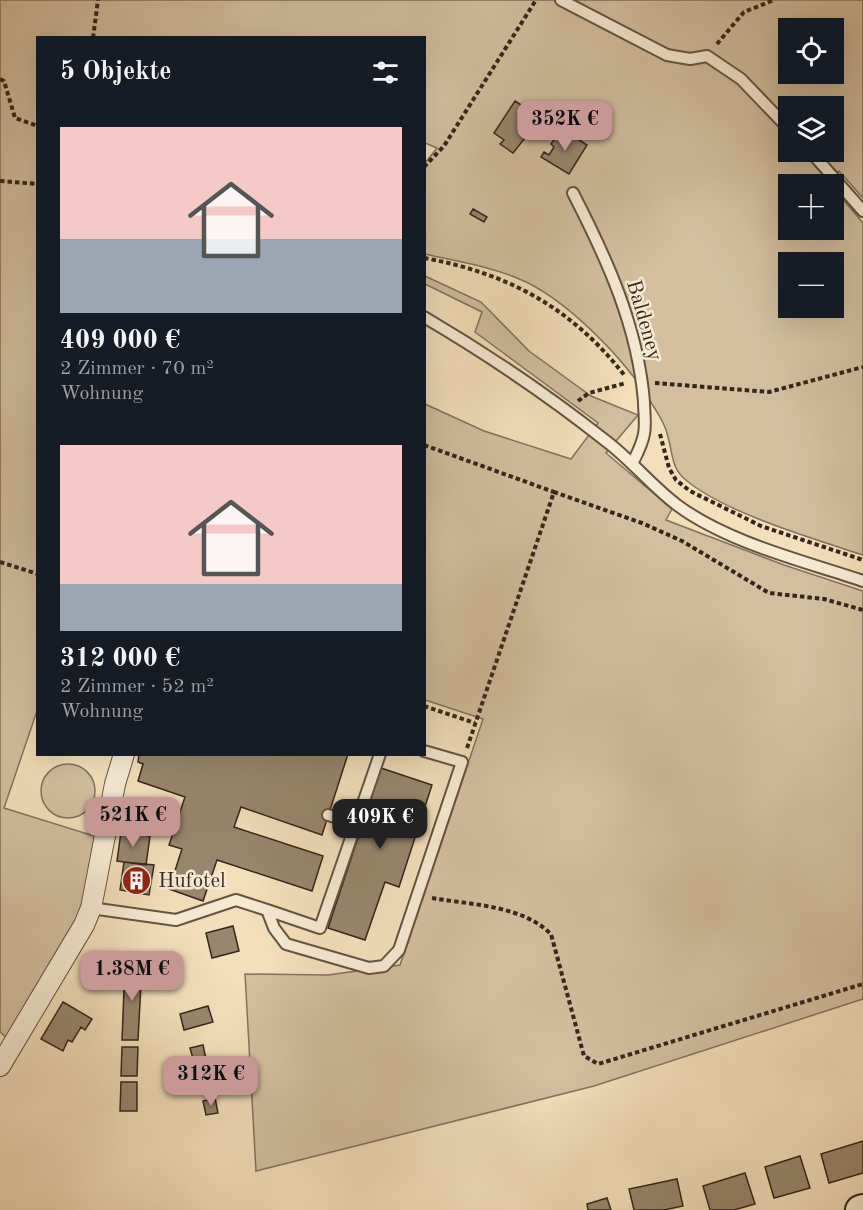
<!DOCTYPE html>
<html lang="de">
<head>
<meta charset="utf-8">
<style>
	body { margin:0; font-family:"Old Standard TT",serif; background:#242831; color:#f1f3f6; height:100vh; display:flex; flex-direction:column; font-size:22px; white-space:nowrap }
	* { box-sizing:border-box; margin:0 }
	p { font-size:20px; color:#9ea1a6 }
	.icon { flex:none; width:33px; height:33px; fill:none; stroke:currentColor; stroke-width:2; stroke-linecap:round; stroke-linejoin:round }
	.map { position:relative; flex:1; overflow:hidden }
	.details { position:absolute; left:36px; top:36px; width:390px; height:720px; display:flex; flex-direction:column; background:#171b24; border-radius:0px; box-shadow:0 6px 24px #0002 }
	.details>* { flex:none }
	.fabs { position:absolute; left:778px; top:18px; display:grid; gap:12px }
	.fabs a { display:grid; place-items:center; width:66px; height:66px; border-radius:0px; background:#171b24; box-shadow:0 6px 24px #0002; font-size:30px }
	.price { position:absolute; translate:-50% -51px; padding:0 14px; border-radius:12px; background:#c59692; color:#111; font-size:20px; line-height:39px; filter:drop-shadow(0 2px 3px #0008) }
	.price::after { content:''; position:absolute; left:50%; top:36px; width:18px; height:14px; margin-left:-9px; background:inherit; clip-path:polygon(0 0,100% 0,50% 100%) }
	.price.selected { background:#222; color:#fff }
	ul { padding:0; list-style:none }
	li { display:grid; align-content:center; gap:12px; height:318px; padding:0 24px }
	li span { display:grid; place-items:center; height:186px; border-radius:0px; color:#555 }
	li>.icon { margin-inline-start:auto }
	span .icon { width:108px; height:108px; fill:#fffc; stroke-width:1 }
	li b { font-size:26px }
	h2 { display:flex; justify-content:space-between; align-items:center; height:72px; padding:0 24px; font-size:26px }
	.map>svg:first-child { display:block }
	.green { fill:#d3bfa0; stroke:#84725e; stroke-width:1.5; fill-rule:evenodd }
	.building { fill:#98866e; stroke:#36251b; stroke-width:1.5 }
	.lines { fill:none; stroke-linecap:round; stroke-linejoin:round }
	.service-casing { stroke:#655443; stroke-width:14 }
	.minor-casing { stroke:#655443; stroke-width:22 }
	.secondary-casing { stroke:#36251b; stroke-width:32 }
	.path { stroke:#36251b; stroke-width:4; stroke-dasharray:4.5 3; stroke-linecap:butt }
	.service { stroke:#f7ead3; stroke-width:10 }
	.minor { stroke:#f7ead3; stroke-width:20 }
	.secondary { stroke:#f7ead3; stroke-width:28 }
	.labels { text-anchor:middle; stroke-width:5; stroke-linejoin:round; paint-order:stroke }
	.street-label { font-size:21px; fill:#36251b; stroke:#f7ead3 }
	.poi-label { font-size:21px; fill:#36251b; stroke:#f7ead3; text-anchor:start }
</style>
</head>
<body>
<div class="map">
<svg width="863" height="1210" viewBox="0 0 863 1210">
	<rect width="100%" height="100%" fill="#f3dfbb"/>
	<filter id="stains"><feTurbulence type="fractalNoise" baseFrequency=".00333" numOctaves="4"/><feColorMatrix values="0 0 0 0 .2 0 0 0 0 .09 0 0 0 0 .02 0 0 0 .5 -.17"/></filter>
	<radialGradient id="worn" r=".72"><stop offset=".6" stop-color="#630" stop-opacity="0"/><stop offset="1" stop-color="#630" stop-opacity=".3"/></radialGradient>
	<path class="green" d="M0 0H863V198L839 171 831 184H789V230H834V189L863 223V555C814 539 726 513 687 481 671 469 673 454 668 437 666 426 658 413 652 404 626 360 565 297 517 278 488 266 455 261 425 254V163L437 148 425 143 424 38H38V708L4 808 107 840 92 911 16 1045 0 1032ZM789 28H834V74H789ZM789 106H834V152H789ZM789 262H834V308H789Z
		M425 276 481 302 529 351 591 396 638 415 606 453 672 509 666 520 784 565 863 591V999L594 1086 256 1171 245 974 328 975 400 965 483 719 425 700V404L484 431 571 459 598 423 475 332 482 312 425 284Z
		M41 791a27 27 0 1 1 54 0a27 27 0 1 1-54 0Z"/>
	<path class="building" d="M515 101 547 122 544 127 537 123 513 153 500 144 504 140 494 133Z
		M562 129 587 145 569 174 541 157 544 152 549 155 554 147 551 144Z
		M473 209 487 217 484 222 470 214Z
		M139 754H348L322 835 241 807 234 827 323 856 312 891 217 860 203 901 169 889 182 849 169 845 185 797 138 781 143 764 138 762Z
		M381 768 432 785 399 887 385 882 365 940 328 928Z
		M121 832 150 836 146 865 117 861Z
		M124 862 154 865 149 895 120 890Z
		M233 926 239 951 212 958 206 933Z
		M125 965H142L138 1040H122Z
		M63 1002 92 1019 85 1030 81 1027 72 1042 68 1040 63 1051 41 1039Z
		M208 1006 213 1022 184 1030 180 1014Z
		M203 1045 206 1059 194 1062 190 1048Z
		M122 1047H138L137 1076H121Z
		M208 1064 211 1079 198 1081 195 1067Z
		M121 1082H137V1111H120Z
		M215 1098 218 1113 206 1115 203 1101Z
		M863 1141V1173L829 1183 821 1154Z
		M800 1156 810 1188 774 1198 765 1167Z
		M745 1173 755 1204 734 1210H710L703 1186Z
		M677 1179 683 1206 664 1210H634L629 1189Z
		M607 1198 611 1210H588L587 1204Z"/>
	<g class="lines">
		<defs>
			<path id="service" d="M561 0 667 55 690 59 707 56 741 79 789 129
				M811 152 863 211
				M573 193C607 259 638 327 644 402 644 412 646 424 644 434 642 445 637 454 632 464
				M424 317C487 354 549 396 606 441 631 460 652 486 677 505 728 543 804 561 863 581
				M328 815 356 823
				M91 908 176 920 236 900 267 910 274 928 286 944 369 968 384 966 399 950 462 762 424 751
				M267 910 320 928 380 754"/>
			<path id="minor" d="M0 1066 84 925 91 908 115 784 124 754"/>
			<path id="secondary" d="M860 1210 863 1209"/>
		</defs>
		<use href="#service" class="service-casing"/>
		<use href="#minor" class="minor-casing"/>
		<use href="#secondary" class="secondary-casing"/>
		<path class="path" d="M93 38 98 0
			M717 44 744 12 774 0
			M0 79 4 81 15 118 38 126
			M424 167 444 146 536 0
			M0 181 38 184
			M424 258C508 273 572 308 625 376
			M655 383 769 392 863 367
			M578 401 589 393 626 383
			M660 434 669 468 676 480 690 491 761 526 863 560
			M424 445 554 492
			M0 562 38 574
			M424 706 475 723
			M467 748 554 492 642 523 682 541 769 593 824 599 863 610
			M432 898C472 905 521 905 551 934L584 1056 598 1064 863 984"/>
		<use href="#service" class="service"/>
		<use href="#minor" class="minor"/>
		<use href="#secondary" class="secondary"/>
	</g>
	<defs>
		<symbol id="building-disc" viewBox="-11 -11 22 22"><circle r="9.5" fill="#8f2418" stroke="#f7ead3"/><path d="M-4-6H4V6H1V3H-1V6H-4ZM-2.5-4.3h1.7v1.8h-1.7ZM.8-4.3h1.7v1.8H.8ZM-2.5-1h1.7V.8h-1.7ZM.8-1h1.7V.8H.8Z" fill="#fff"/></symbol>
	</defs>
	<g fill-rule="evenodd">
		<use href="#building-disc" x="120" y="864" width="33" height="33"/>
	</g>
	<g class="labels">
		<g class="street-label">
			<text transform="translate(645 320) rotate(74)" y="7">Baldeney</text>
		</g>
		<g class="poi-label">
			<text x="158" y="887">Hufotel</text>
		</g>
	</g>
	<rect width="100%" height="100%" filter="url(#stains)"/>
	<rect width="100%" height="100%" fill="url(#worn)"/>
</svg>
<div class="fabs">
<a><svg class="icon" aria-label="locate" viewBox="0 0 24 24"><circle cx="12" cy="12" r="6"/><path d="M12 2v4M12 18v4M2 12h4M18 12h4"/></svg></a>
<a><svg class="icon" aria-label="layers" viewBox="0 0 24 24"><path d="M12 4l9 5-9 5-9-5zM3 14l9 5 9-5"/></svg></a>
<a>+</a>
<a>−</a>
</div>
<b class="price" style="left:565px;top:152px">352K €</b>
<b class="price" style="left:133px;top:848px">521K €</b>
<b class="price selected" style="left:380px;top:850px">409K €</b>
<b class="price" style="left:132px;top:1002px">1.38M €</b>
<b class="price" style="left:211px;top:1107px">312K €</b>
<section class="details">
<h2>5 Objekte<svg class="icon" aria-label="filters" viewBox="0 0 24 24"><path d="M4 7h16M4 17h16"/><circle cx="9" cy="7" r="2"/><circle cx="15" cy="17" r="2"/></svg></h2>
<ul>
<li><span style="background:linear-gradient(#f6c9c9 60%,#9aa5b1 0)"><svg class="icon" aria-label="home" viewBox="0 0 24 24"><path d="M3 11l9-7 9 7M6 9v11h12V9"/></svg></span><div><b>409 000 €</b><p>2 Zimmer · 70 m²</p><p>Wohnung</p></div></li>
<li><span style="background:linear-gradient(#f6c9c9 75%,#9aa5b1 0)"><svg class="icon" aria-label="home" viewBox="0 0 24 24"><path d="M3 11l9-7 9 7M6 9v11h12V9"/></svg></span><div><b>312 000 €</b><p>2 Zimmer · 52 m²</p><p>Wohnung</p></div></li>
</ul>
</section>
</div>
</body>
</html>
